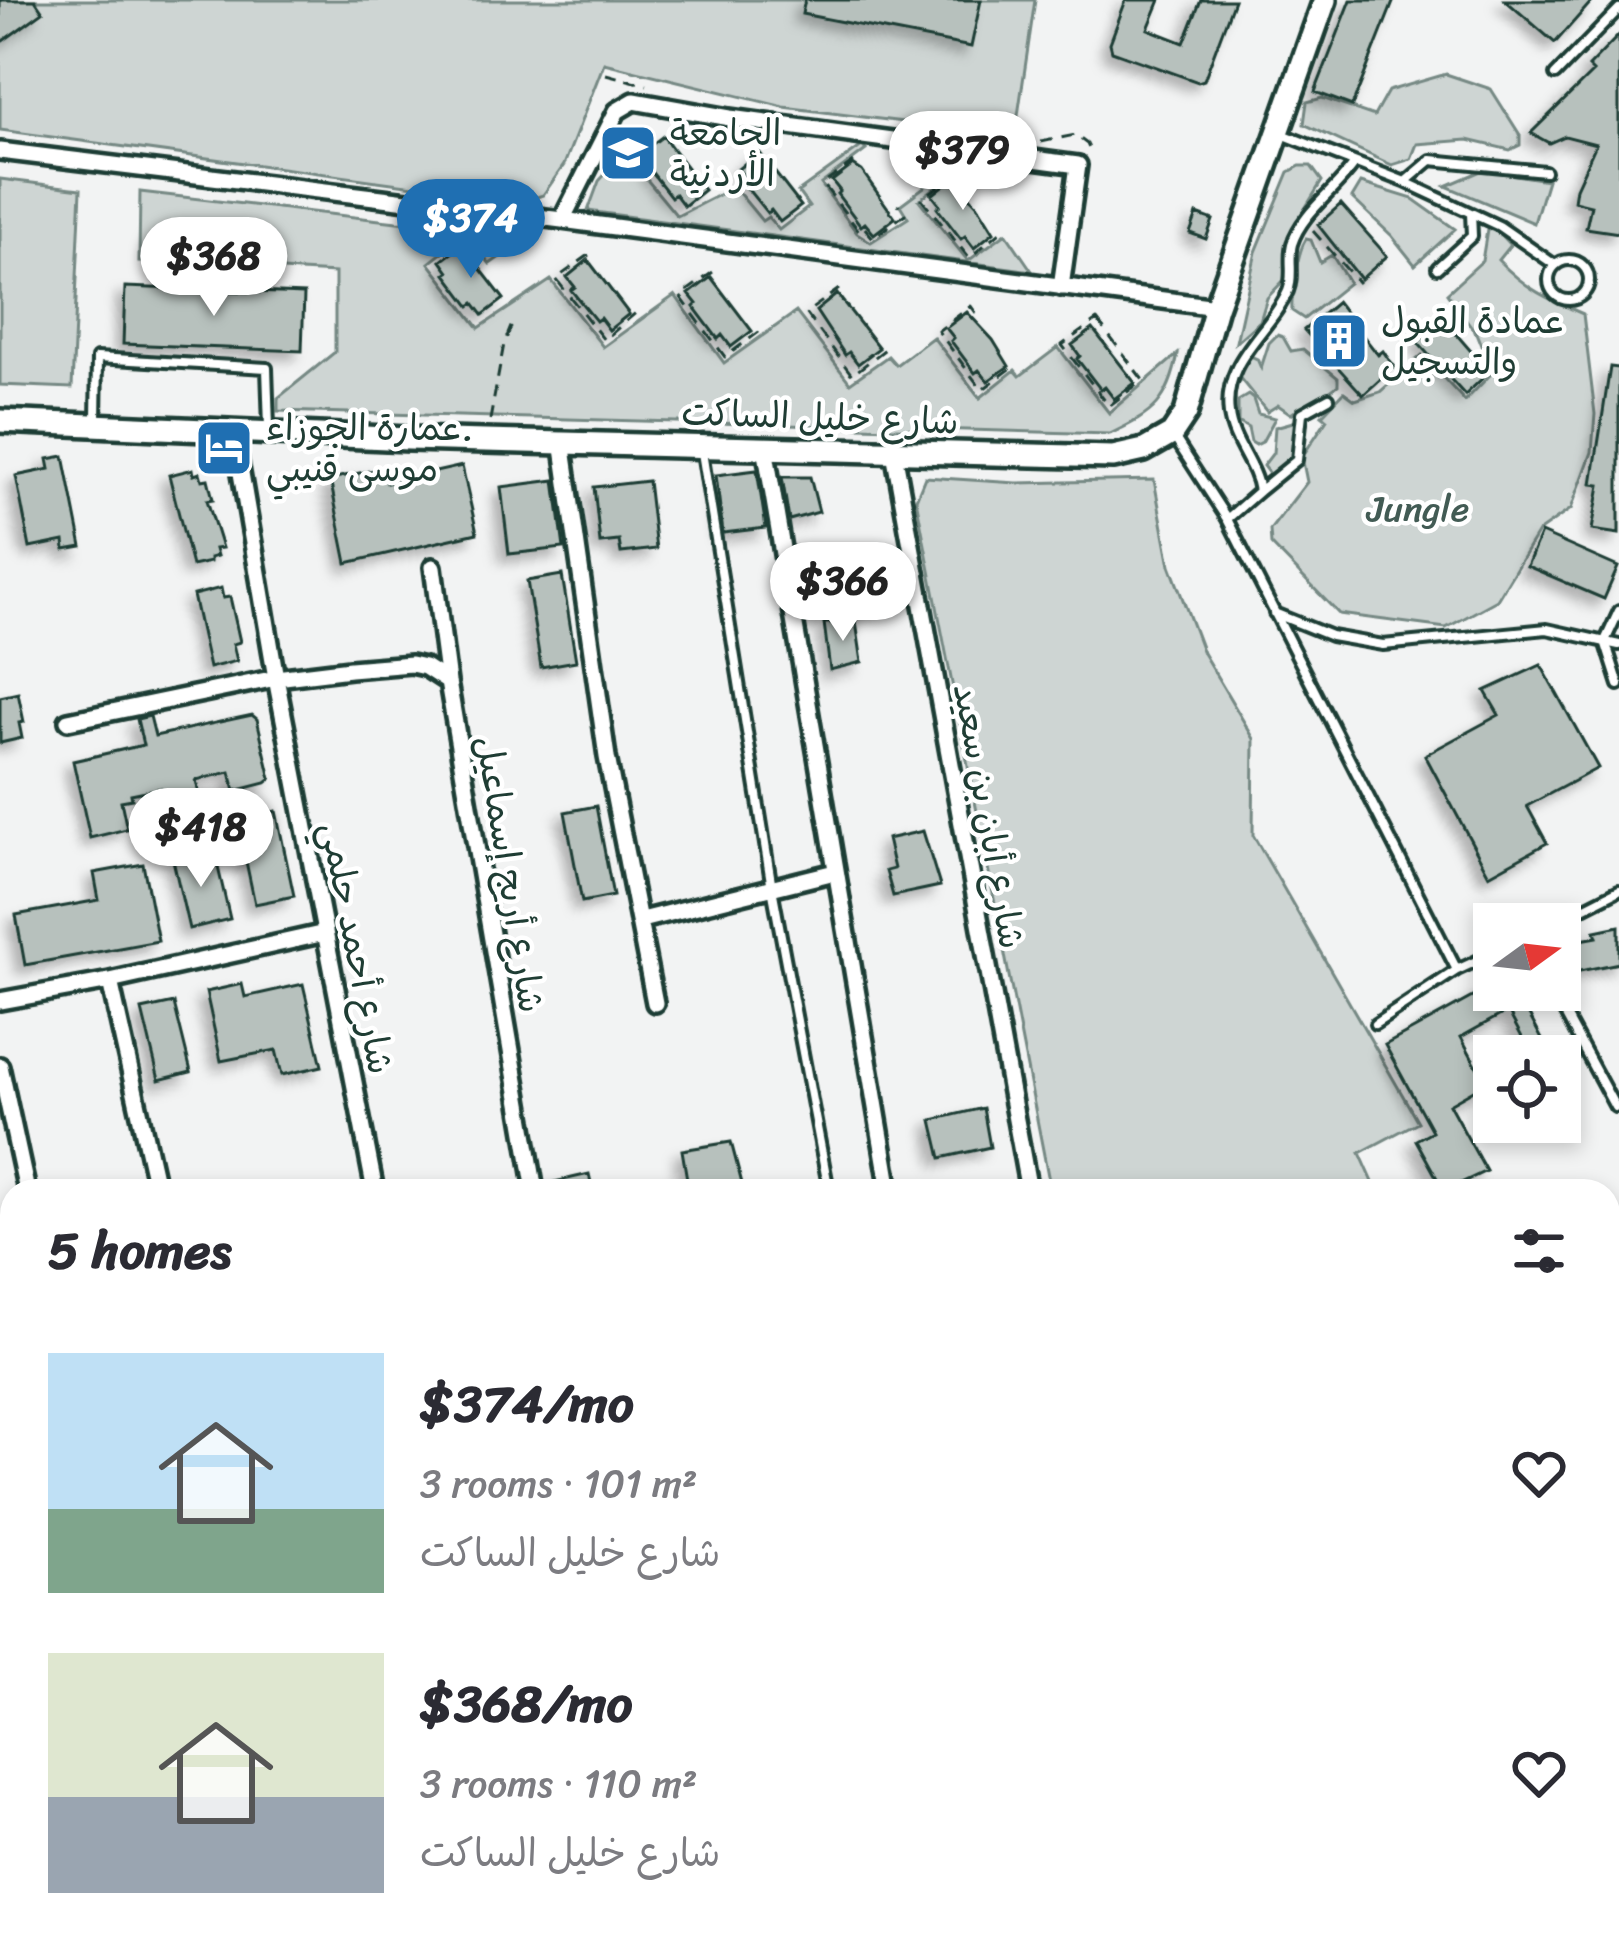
<!DOCTYPE html>
<html lang="en">
<head>
<meta charset="utf-8">
<style>
	body { margin:0; font-family:Sriracha,"Playpen Sans Arabic",sans-serif; background:#f7f7f7; color:#2b2b33; height:100vh; display:flex; flex-direction:column; font-size:45px; white-space:nowrap }
	* { box-sizing:border-box; margin:0 }
	p { font-size:39px; color:#7c7c81 }
	.icon { flex:none; width:66px; height:66px; fill:none; stroke:currentColor; stroke-width:2; stroke-linecap:round; stroke-linejoin:round }
	.map { position:relative; flex:1; overflow:hidden }
	.details { position:absolute; left:0px; top:1179px; width:1620px; height:768px; display:flex; flex-direction:column; background:#fff; border-radius:36px 36px 0 0; box-shadow:0 6px 18px #0003 }
	.details>* { flex:none }
	.needle { width:78px; rotate:75deg }
	.buttons { position:absolute; left:1473px; top:903px; display:grid; gap:24px }
	.buttons a { display:grid; place-items:center; width:108px; height:108px; border-radius:0px; background:#fff; box-shadow:0 6px 18px #0003; font-size:60px }
	.price { position:absolute; translate:-50% -102px; padding:0 27px; border-radius:42px; background:#fff; color:#222; font-size:39px; line-height:78px; filter:drop-shadow(0 3px 6px #0008) }
	.price::after { content:''; position:absolute; left:50%; top:72px; width:36px; height:27px; margin-left:-18px; background:inherit; clip-path:polygon(0 0,100% 0,50% 100%) }
	.price.current { background:#1f6fb2; color:#fff }
	ul { padding:0; list-style:none }
	li { display:flex; align-items:center; gap:36px; height:300px; padding:0 48px }
	li span { display:grid; place-items:center; flex:none; width:336px; height:240px; border-radius:0px; color:#555 }
	li>.icon { margin-inline-start:auto }
	span .icon { width:144px; height:144px; fill:#fffc; stroke-width:1 }
	li b { font-size:51px }
	h2 { display:flex; justify-content:space-between; align-items:center; height:144px; padding:0 48px; font-size:51px }
	.map>svg:first-child { display:block }
	.green { fill:#ced5d3; stroke:#768984; stroke-width:3 }
	.building { fill:#b7c1bd; stroke:#1f3d34; stroke-width:3; filter:url(#shadow) }
	.lines { fill:none; stroke-linecap:round; stroke-linejoin:round }
	.lane-casing { stroke:#1f3d34; stroke-width:16 }
	.street-casing { stroke:#1f3d34; stroke-width:24 }
	.secondary-casing { stroke:#1f3d34; stroke-width:30 }
	.path { stroke:#1f3d34; stroke-width:3; stroke-dasharray:12 9; stroke-linecap:butt }
	.lane { stroke:#fff; stroke-width:8 }
	.street { stroke:#fff; stroke-width:15 }
	.secondary { stroke:#fff; stroke-width:21 }
	.labels { text-anchor:middle; stroke-width:9; stroke-linejoin:round; paint-order:stroke }
	.poi-label { font-size:36px; fill:#1f3d34; stroke:#fff; text-anchor:start }
	.street-label { font-size:36px; fill:#1f3d34; stroke:#fff }
	.park-label { font-size:36px; fill:#425b54; stroke:#fff }
</style>
</head>
<body>
<div class="map">
<svg width="1619" height="1947" viewBox="0 0 1619 1947">
	<defs>
		<filter id="shadow"><feDropShadow dx="-8" dy="8" stdDeviation="6" flood-color="#0004"/></filter>
	</defs>
	<rect width="100%" height="100%" fill="#f2f3f3"/>
	<filter id="ink" filterUnits="userSpaceOnUse"><feTurbulence type="fractalNoise" baseFrequency=".00833" numOctaves="2"/><feDisplacementMap in="SourceGraphic" scale="24" xChannelSelector="R" yChannelSelector="G"/><feConvolveMatrix kernelMatrix="1 2 1 2 8 2 1 2 1" color-interpolation-filters="sRGB"/></filter>
	<g filter="url(#ink)">
		<path class="green" d="M0 0H1035L1015 136 784 107 604 63 564 165 543 195 525 201 0 130Z
			M1446 74 1491 89 1520 135V145L1510 150 1468 140 1417 144 1411 159 1392 165 1304 124 1307 102 1322 98 1374 116 1388 91Z
			M862 146 866 150 821 184 857 233 871 242 908 218 900 205 959 161 963 166 919 200 968 261 1006 233 1032 271 588 211 599 181 625 153 677 216 728 190 739 193 762 221 768 217 779 230 809 207 798 192Z
			M1300 166H1311L1322 181 1288 236 1284 280 1267 298 1260 321 1236 342 1256 252 1289 172Z
			M1483 170 1547 180 1534 223 1446 186Z
			M0 179 81 189 72 388 0 385Z
			M1361 183 1413 199 1455 229 1415 265 1392 236 1352 198Z
			M140 192 397 222 507 229 523 241 490 264 466 234 429 263 479 328 551 280 603 347 675 295 724 363 796 312 850 383 888 356 896 365 933 337 980 398 1015 370 1020 376 1058 347 1109 413 1178 354C1168 402 1155 413 1110 434L278 411V398L335 352V273L139 262Z
			M1495 229 1510 245 1498 260C1526 289 1546 298 1583 314L1595 414 1592 452 1571 509 1538 532 1497 600 1446 628 1339 614 1271 544 1270 530 1307 482 1302 457 1327 419 1322 415 1344 392 1355 400 1380 392 1422 355 1465 401 1492 373 1476 333 1447 293 1482 261 1487 230Z
			M1306 239 1311 240 1320 262 1332 255 1349 283 1304 319 1292 311C1291 294 1297 253 1306 239Z
			M1277 335 1283 337 1291 351 1303 349 1338 378V385C1324 398 1307 401 1291 414L1278 405 1267 412 1238 376 1248 355 1257 359 1261 368 1269 343Z
			M1248 395 1253 399 1258 414 1275 418 1262 442 1256 445 1251 442 1248 428 1238 422V401Z
			M1293 422 1301 430 1303 447 1290 459 1285 472 1272 478 1263 466 1273 453 1275 427Z
			M925 477 1017 483 1154 480 1170 565 1203 653 1254 739 1253 835 1418 1122 1360 1153 1377 1191H1051L916 499Z"/>
		<path class="building" d="M0 0H35L43 12 0 43Z
			M805 0H981L971 47 802 14Z
			M1126 0H1160L1148 29 1184 43 1201 0H1234L1204 80 1198 82 1112 51 1110 43Z
			M1351 0H1394L1352 106 1315 92Z
			M1505 0H1593L1555 43Z
			M1619 35V233L1586 228 1591 205 1574 201 1576 188 1596 144 1565 136 1549 143 1531 133 1593 72 1588 67Z
			M663 136 704 190 684 206 675 194 671 197 646 165 650 163 642 152Z
			M759 152 801 206 780 222 771 210 767 213 742 182 746 179 738 169Z
			M853 165 862 171 895 218 874 234 865 223 861 226 837 194 840 191 832 181Z
			M953 178 978 206 994 232 974 248 965 236 961 239 937 208 940 205 932 195Z
			M1341 204 1387 256 1361 279 1318 225Z
			M1197 214 1213 220 1206 239 1190 233Z
			M462 245 504 299 483 315 474 303 470 306 446 274 449 272 441 261Z
			M588 260 629 314 609 330 600 318 596 321 571 290 575 287 567 277Z
			M711 277 752 331 731 347 722 335 718 339 694 307 697 304 689 294Z
			M125 287 304 294 302 351 123 344Z
			M837 294 879 348 858 364 849 352 845 355 816 311Z
			M1337 302 1378 355 1383 351 1394 367 1363 395 1304 330Z
			M967 312 993 340 1009 366 988 381 979 370 975 373 951 341 954 338 946 328Z
			M1444 320 1489 372 1465 395 1417 342Z
			M1093 329 1135 383 1114 399 1105 387 1101 390 1077 359 1080 356 1072 345Z
			M1610 367 1619 368V534L1592 530 1600 485 1592 484Z
			M64 456 82 547 65 550 64 541 30 548 16 476 50 469 48 459Z
			M462 466 477 533 347 563 330 479 384 468 387 483Z
			M193 469 194 475 200 473 202 480 208 479 213 499 207 500 222 548 215 549 217 556 210 558V562L192 566 169 475Z
			M757 470 766 528 723 533 716 475Z
			M782 477H810L819 512 789 520Z
			M555 480 564 548 509 554 501 487Z
			M648 481 656 549 621 553 619 541 600 543 594 487Z
			M1541 533 1618 567 1604 599 1527 566Z
			M870 553 881 604 842 612 831 562Z
			M562 575 576 661 541 667 527 581Z
			M221 588 223 598 230 597 240 642 233 644 237 661 209 668 193 595Z
			M856 622 862 662 830 670 824 623Z
			M1541 665 1598 768 1527 806 1547 843 1489 875 1425 755 1499 715 1485 691Z
			M18 693 24 722 19 723 22 738 0 743V697Z
			M252 715 257 719 271 779 266 783 235 791 230 772 196 780 200 799 166 808 161 788 131 794 132 799 121 801 127 829 90 838 73 761 143 745 137 719 150 716 155 736Z
			M596 806 613 896 582 902 565 812Z
			M276 811 294 896 255 904 237 819Z
			M923 831 940 886 893 896 886 871 894 869 887 839Z
			M214 850 230 919 189 929 173 860Z
			M143 864 158 941 25 965 16 915 99 900 94 873Z
			M1619 926V963L1575 972 1570 942 1597 937 1595 931Z
			M242 984 245 997 303 984 322 1066 282 1075 276 1050 221 1061 206 992Z
			M1485 990H1541L1521 1000 1551 1056H1532L1508 1011 1461 1037 1486 1083 1449 1104 1486 1171 1444 1191 1416 1140 1432 1131 1385 1045Z
			M174 1003 191 1072 159 1080 142 1010Z
			M983 1108 990 1147 941 1158 932 1120Z
			M731 1142 744 1191H689L682 1150Z
			M589 1174 593 1191H547L546 1184Z"/>
		<g class="lines">
			<defs>
				<path id="lane" d="M1555 75 1619 9
					M1282 134 1405 182 1499 226 1555 265
					M1405 182 1431 160 1545 171
					M1549 280a20 20 0 1 1 40 0a20 20 0 1 1-40 0Z
					M1437 268 1472 236 1471 213
					M96 420 97 358 267 368 269 427
					M1174 437 1227 519 1457 970
					M702 452 772 888 829 1191
					M1259 491 1297 460 1302 413 1329 398
					M1227 519 1259 491C1255 464 1232 442 1229 414 1222 359 1269 334 1288 291 1294 277 1288 259 1292 244 1302 212 1337 190 1355 163
					M1619 611 1605 641 1619 685
					M1274 613 1331 636 1383 645 1547 629 1619 645
					M1552 924 1619 890
					M1552 990 1615 1107
					M1375 1024 1457 970 1494 953"/>
				<path id="street" d="M0 151 562 220 1216 307
					M562 220 617 111 634 101 730 118 1078 165 1061 287
					M234 432 276 678 375 1191
					M562 441 607 757 655 1003
					M765 447 890 1191
					M894 452 1029 1191
					M433 567 448 682 535 1191
					M68 721 276 678 350 669 411 664 425 667 448 682
					M641 920 835 872
					M110 981 157 1191
					M0 1001 110 981 325 933
					M0 1066 27 1191
					M1608 1271 1619 1269
					M0 1399 12 1396
					M1608 1492 1619 1489
					M1608 1728 1619 1725
					M1608 1917 1616 1947
					M300 1935 302 1947
					M513 1935 515 1947
					M980 1935 987 1947
					M169 1947 170 1935"/>
				<path id="secondary" d="M0 421 409 439 1113 457 1144 450 1172 434 1186 413 1216 307 1325 0
					M1608 1846 1619 1843
					M0 1868 12 1873
					M0 1886 12 1891
					M121 1935 153 1947
					M181 1935 213 1947
					M1214 1947 1261 1935"/>
			</defs>
			<use href="#lane" class="lane-casing"/>
			<use href="#street" class="street-casing"/>
			<use href="#secondary" class="secondary-casing"/>
			<path class="path" d="M606 74 647 85
				M1041 142 1075 135 1087 144 1092 155
				M615 157 625 149
				M854 162 823 184 859 231 864 227 873 238 905 214 898 204
				M956 173 922 199 969 258 1006 227
				M1313 231 1359 283
				M589 255 556 279 604 340 638 311
				M713 272 680 296 725 357 763 329
				M839 289 806 313 852 375 889 346
				M976 313 971 306 938 331 982 390 1017 364
				M1097 320 1143 380 1109 406 1062 345Z
				M490 420 504 344 513 322"/>
			<use href="#lane" class="lane"/>
			<use href="#street" class="street"/>
			<use href="#secondary" class="secondary"/>
		</g>
	</g>
	<defs>
		<symbol id="university-square" viewBox="-11 -11 22 22"><rect x="-9" y="-9" width="18" height="18" rx="4" fill="#1f6fb2" stroke="#fff"/><path d="M0-5L7-2L0 1L-7-2ZM-4 1L0 2.5L4 1V4Q0 6-4 4Z" fill="#fff"/></symbol>
		<symbol id="building-square" viewBox="-11 -11 22 22"><rect x="-9" y="-9" width="18" height="18" rx="4" fill="#1f6fb2" stroke="#fff"/><path d="M-4-6H4V6H1V3H-1V6H-4ZM-2.5-4.3h1.7v1.8h-1.7ZM.8-4.3h1.7v1.8H.8ZM-2.5-1h1.7V.8h-1.7ZM.8-1h1.7V.8H.8Z" fill="#fff"/></symbol>
		<symbol id="hotel-square" viewBox="-11 -11 22 22"><rect x="-9" y="-9" width="18" height="18" rx="4" fill="#1f6fb2" stroke="#fff"/><path d="M-6-4.5h1.5V1H6V5H4.5V3h-9V5H-6ZM-4 0a1.8 1.8 0 1 1 3.6 0ZM.5 0V-2.5h3Q6-2.5 6 0Z" fill="#fff"/></symbol>
	</defs>
	<g fill-rule="evenodd">
		<use href="#university-square" x="595" y="120" width="66" height="66"/>
		<use href="#building-square" x="1306" y="308" width="66" height="66"/>
		<use href="#hotel-square" x="191" y="415" width="66" height="66"/>
	</g>
	<g class="labels">
		<g class="poi-label">
			<text x="670" y="145">الجامعة<tspan x="670" dy="41">الأردنية</tspan></text>
			<text x="1381" y="333">عمادة القبول<tspan x="1381" dy="41">والتسجيل</tspan></text>
			<text x="266" y="440">عمارة الجوزاء.<tspan x="266" dy="41">موسى قنيبي</tspan></text>
		</g>
		<g class="street-label">
			<text transform="translate(820 416) rotate(2)" y="13">شارع خليل الساكت</text>
			<text transform="translate(990 816) rotate(80)" y="13">شارع أبان بن سعيد</text>
			<text transform="translate(511 874) rotate(81)" y="13">شارع أريج إسماعيل</text>
			<text transform="translate(358 948) rotate(79)" y="13">شارع أحمد حلمي</text>
		</g>
		<g class="park-label">
			<text x="1418" y="521">Jungle</text>
		</g>
	</g>
</svg>
<div class="buttons">
<a><svg class="needle" viewBox="-14 -14 28 28"><path d="M0-13l5 13h-10z" fill="#e53935"/><path d="M0 13l5-13h-10z" fill="#7c7c81"/></svg></a>
<a><svg class="icon" aria-label="locate" viewBox="0 0 24 24"><circle cx="12" cy="12" r="6"/><path d="M12 2v4M12 18v4M2 12h4M18 12h4"/></svg></a>
</div>
<b class="price" style="left:963px;top:213px">$379</b>
<b class="price current" style="left:471px;top:281px">$374</b>
<b class="price" style="left:214px;top:319px">$368</b>
<b class="price" style="left:843px;top:644px">$366</b>
<b class="price" style="left:201px;top:890px">$418</b>
<section class="details">
<h2>5 homes<svg class="icon" aria-label="filters" viewBox="0 0 24 24"><path d="M4 7h16M4 17h16"/><circle cx="9" cy="7" r="2"/><circle cx="15" cy="17" r="2"/></svg></h2>
<ul>
<li><span style="background:linear-gradient(#bfe0f5 65%,#7fa58c 0)"><svg class="icon" aria-label="home" viewBox="0 0 24 24"><path d="M3 11l9-7 9 7M6 9v11h12V9"/></svg></span><div><b>$374/mo</b><p>3 rooms · 101 m²</p><p>شارع خليل الساكت</p></div><svg class="icon" aria-label="heart" viewBox="0 0 24 24"><path d="M12 20l-8-8c-3-5 5-10 8-4 3-6 11-1 8 4z"/></svg></li>
<li><span style="background:linear-gradient(#dfe7d0 60%,#9aa5b1 0)"><svg class="icon" aria-label="home" viewBox="0 0 24 24"><path d="M3 11l9-7 9 7M6 9v11h12V9"/></svg></span><div><b>$368/mo</b><p>3 rooms · 110 m²</p><p>شارع خليل الساكت</p></div><svg class="icon" aria-label="heart" viewBox="0 0 24 24"><path d="M12 20l-8-8c-3-5 5-10 8-4 3-6 11-1 8 4z"/></svg></li>
</ul>
</section>
</div>
</body>
</html>
